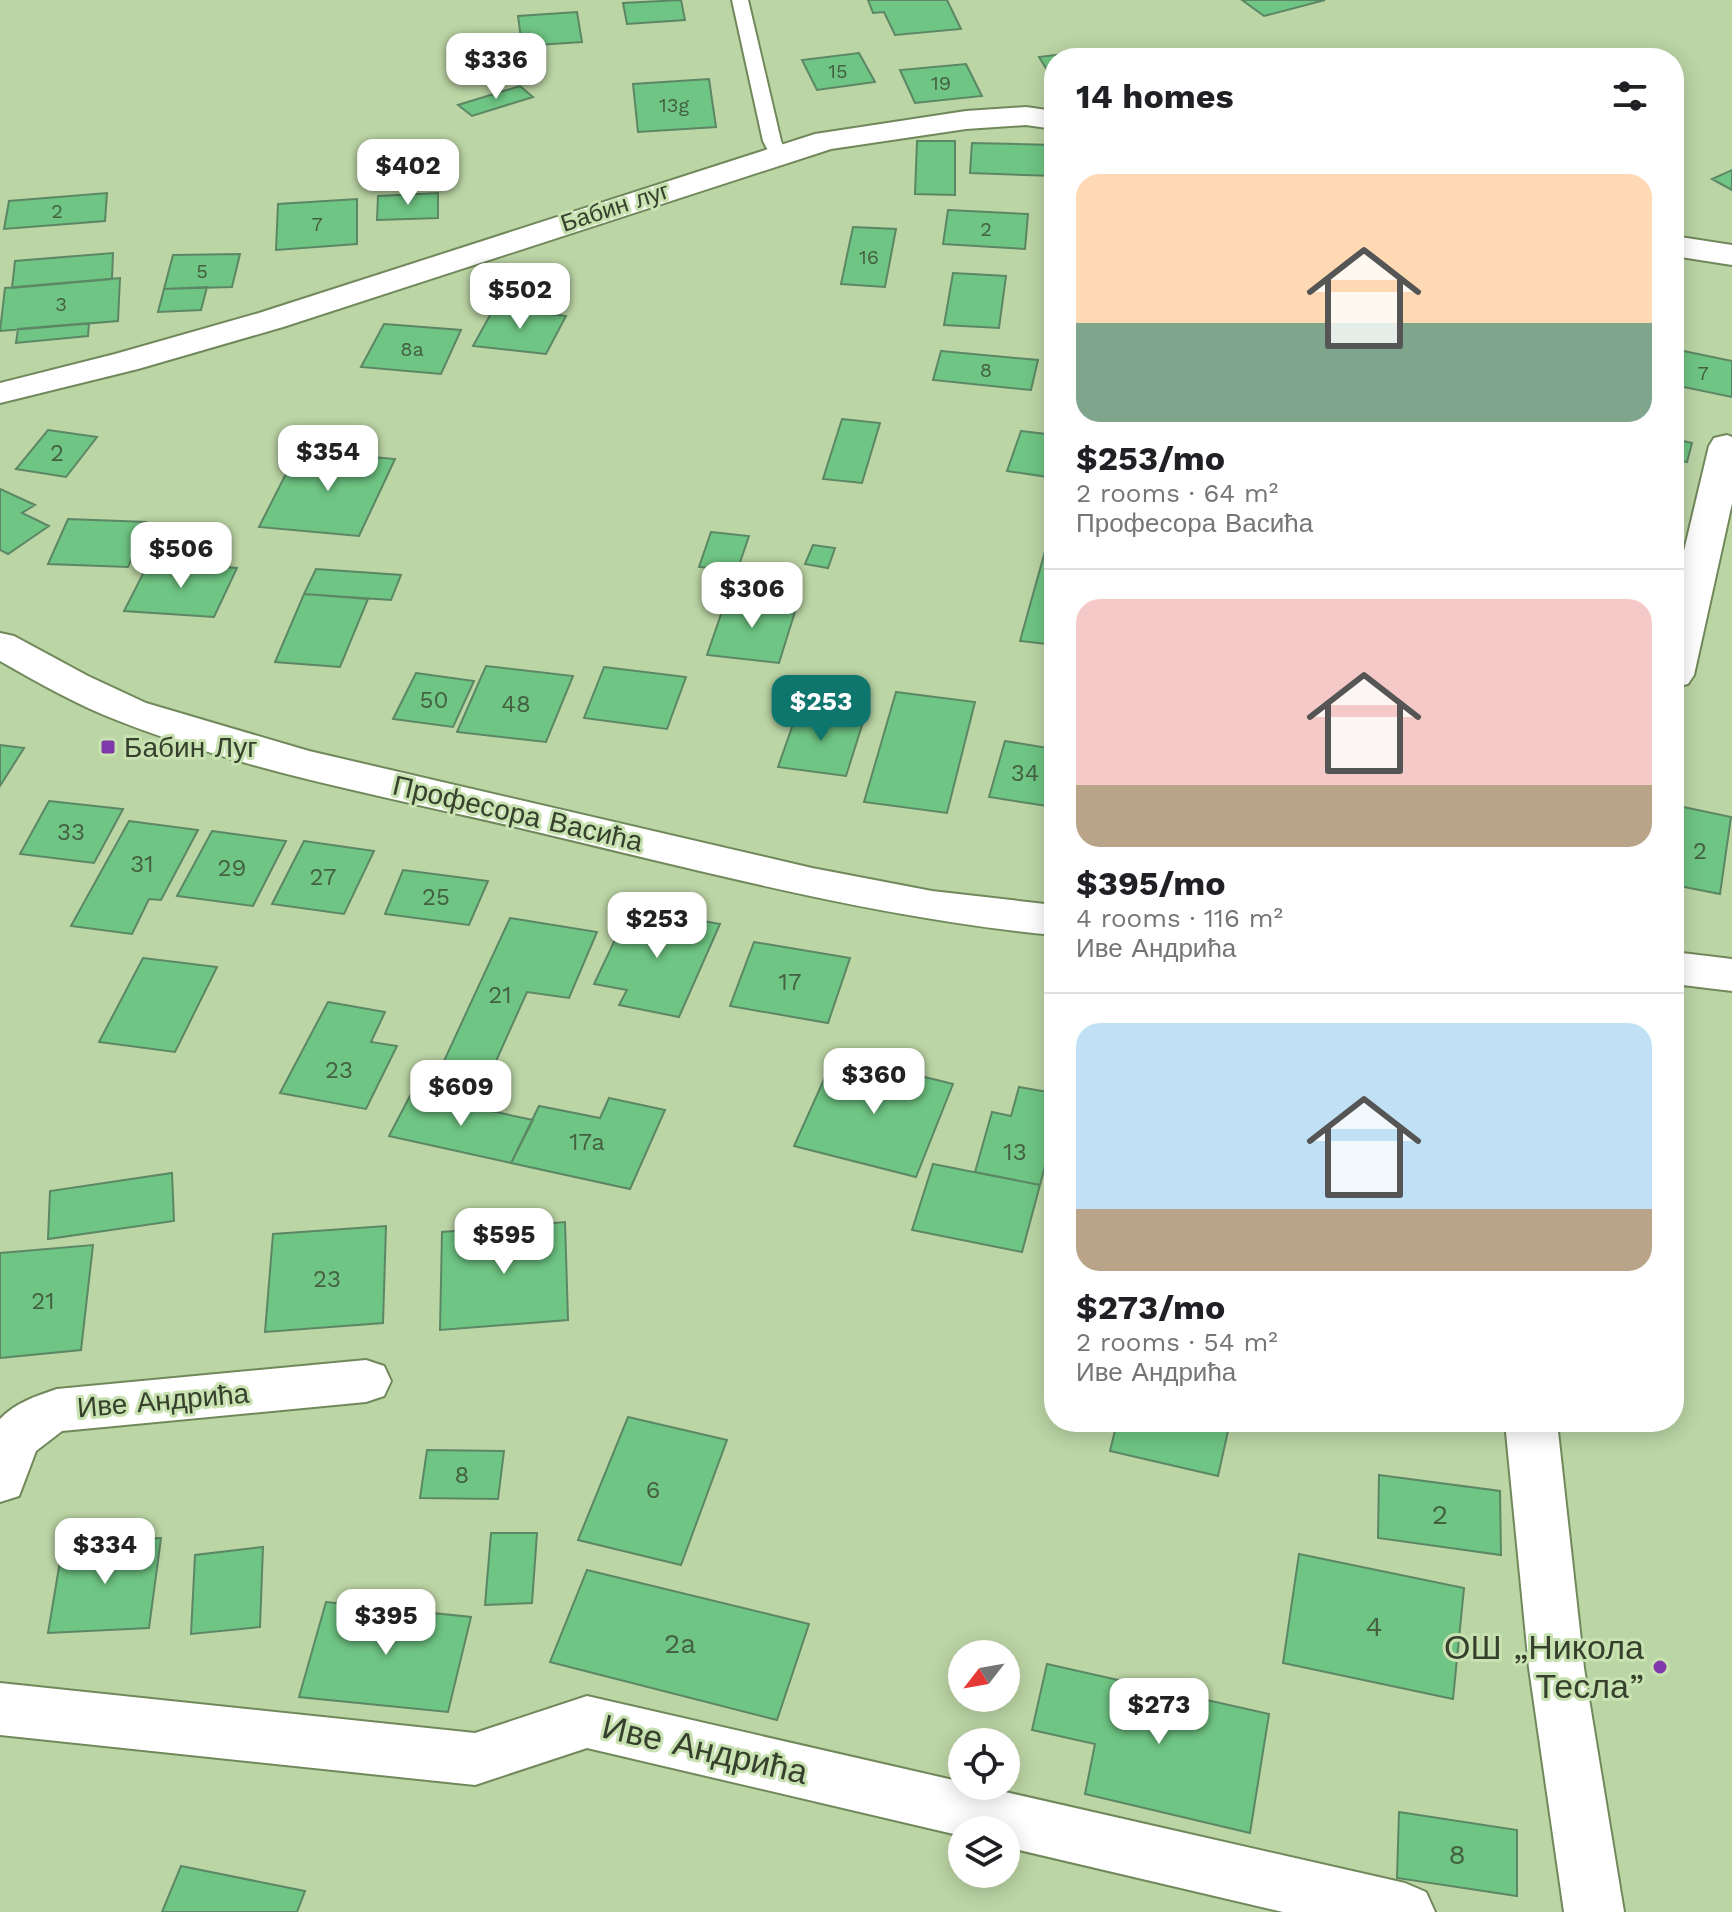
<!DOCTYPE html>
<html lang="en">
<head>
<meta charset="utf-8">
<style>
	body { margin:0; font-family:"Work Sans",sans-serif; background:#f6f6f6; color:#202124; height:100vh; display:flex; flex-direction:column; font-size:30px; white-space:nowrap }
	* { box-sizing:border-box; margin:0 }
	p { font-size:26px; color:#757577 }
	.icon { flex:none; width:44px; height:44px; fill:none; stroke:currentColor; stroke-width:2; stroke-linecap:round; stroke-linejoin:round }
	.map { position:relative; flex:1; overflow:hidden }
	.sheet { position:absolute; left:1044px; top:48px; width:640px; height:1384px; display:flex; flex-direction:column; background:#fff; border-radius:32px; box-shadow:0 4px 20px #0003 }
	.sheet>* { flex:none }
	.needle { width:52px; rotate:239deg }
	.buttons { position:absolute; left:948px; top:1640px; display:grid; gap:16px }
	.buttons a { display:grid; place-items:center; width:72px; height:72px; border-radius:50%; background:#fff; box-shadow:0 4px 20px #0003; font-size:40px }
	.price { position:absolute; translate:-50% -68px; padding:0 18px; border-radius:16px; background:#fff; color:#222; font-size:26px; line-height:52px; filter:drop-shadow(0 2px 4px #0008) }
	.price::after { content:''; position:absolute; left:50%; top:48px; width:24px; height:18px; margin-left:-12px; background:inherit; clip-path:polygon(0 0,100% 0,50% 100%) }
	.price.active { background:#0f766e; color:#fff }
	ul { padding:0; list-style:none }
	li { display:grid; align-content:center; gap:16px; height:424px; padding:0 32px }
	li+li { border-top:2px solid #e0e0e0 }
	li span { display:grid; place-items:center; height:248px; border-radius:24px; color:#555 }
	li>.icon { margin-inline-start:auto }
	span .icon { width:144px; height:144px; fill:#fffc; stroke-width:1 }
	li b { font-size:34px }
	h2 { display:flex; justify-content:space-between; align-items:center; height:96px; padding:0 32px; font-size:34px }
	.map>svg:first-child { display:block }
	.building { fill:#6fc583; stroke:#5c8765; stroke-width:2 }
	.lines { fill:none; stroke-linecap:round; stroke-linejoin:round }
	.lane-casing { stroke:#71885b; stroke-width:4 }
	.street-casing { stroke:#71885b; stroke-width:4 }
	.secondary-casing { stroke:#71885b; stroke-width:4 }
	.lane { fill:#fff; fill-rule:evenodd }
	.street { fill:#fff; fill-rule:evenodd }
	.secondary { fill:#fff; fill-rule:evenodd }
	.poi-dot { fill:#8038ab; stroke:#c9e2b1; stroke-width:3 }
	.labels { text-anchor:middle; stroke-width:6; stroke-linejoin:round; paint-order:stroke }
	.far-number-label { font-size:20px; fill:#446142 }
	.far-street-label { font-size:24px; fill:#36402c; stroke:#c9e2b1 }
	.number-label { font-size:24px; fill:#446142 }
	.poi-label { font-size:28px; fill:#36402c; stroke:#c9e2b1; text-anchor:start }
	.street-label { font-size:28px; fill:#36402c; stroke:#c9e2b1 }
	.near-number-label { font-size:28px; fill:#446142 }
	.near-poi-label { font-size:34px; fill:#36402c; stroke:#c9e2b1; text-anchor:end }
	.near-street-label { font-size:34px; fill:#36402c; stroke:#c9e2b1 }
</style>
</head>
<body>
<div class="map">
<svg width="1732" height="1912" viewBox="0 0 1732 1912">
	<rect width="100%" height="100%" fill="#bcd5a5"/>
	<path class="building" d="M681 0 685 20 627 24 623 3Z
		M868 0H947L961 29 895 35 884 12 873 13Z
		M1242 0H1325L1264 16Z
		M577 12 582 42 522 46 518 16Z
		M1106 49 1112 58H1054V81L1039 57Z
		M859 53 875 82 817 90 802 60Z
		M966 64 982 96 915 103 900 70Z
		M709 79 716 127 638 132 633 84Z
		M520 86 533 97 472 116 458 105Z
		M917 141H955V195L915 194Z
		M972 143 1054 145V176L970 173Z
		M1732 170V190L1712 179Z
		M107 193 105 221 4 229 9 201Z
		M438 193V218L377 220 378 196Z
		M357 199V244L276 250 278 204Z
		M948 210 1028 214 1025 249 943 244Z
		M853 227 896 229 885 287 841 284Z
		M113 253 112 279 12 288 15 261Z
		M240 254 232 287 164 289 173 255Z
		M953 273 1006 276 999 328 944 325Z
		M120 278 118 321 0 331 5 288Z
		M207 287 201 310 158 312 164 289Z
		M494 308 566 316 546 354 473 346Z
		M89 323 88 336 16 343 18 329Z
		M384 324 461 330 441 374 361 367Z
		M1674 349 1732 361V397L1674 385Z
		M941 351 1038 360 1031 390 933 380Z
		M842 419 880 423 862 483 823 479Z
		M48 430 97 437 66 477 16 469Z
		M1021 431 1054 435V478L1007 471Z
		M1674 439 1692 443 1687 462 1674 459Z
		M298 450 395 459 359 536 259 527Z
		M0 489 35 505 22 513 49 526 8 554 0 550Z
		M68 519 146 522 128 567 48 564Z
		M1054 519V645L1020 641Z
		M711 532 749 536 737 571 699 567Z
		M813 545 835 548 828 568 805 564Z
		M149 562 237 568 214 617 124 611Z
		M316 569 401 575 391 600 304 594Z
		M304 594 368 599 340 667 275 662Z
		M727 597 797 605 779 663 707 655Z
		M486 666 573 676 546 742 457 732Z
		M604 667 686 677 667 729 584 718Z
		M416 673 474 681 453 727 393 719Z
		M896 692 975 702 947 813 864 802Z
		M798 710 864 719 846 776 778 767Z
		M1005 741 1054 749V807L989 797Z
		M0 745 24 748 0 786Z
		M49 801 123 809 94 863 20 854Z
		M1674 805 1731 817 1720 894 1674 885Z
		M129 821 198 830 161 900 149 899 132 934 71 926Z
		M212 831 286 841 253 906 177 896Z
		M304 841 374 851 344 914 272 904Z
		M403 870 488 881 469 925 385 914Z
		M630 908 720 924 679 1017 619 1005 627 990 594 984Z
		M510 918 597 932 569 998 527 992 492 1070 444 1061Z
		M754 942 850 958 828 1023 730 1006Z
		M143 958 217 967 175 1052 99 1042Z
		M328 1002 385 1012 371 1042 397 1046 366 1109 280 1093Z
		M835 1055 953 1084 916 1177 794 1146Z
		M1019 1087 1054 1093V1131L1040 1185 975 1172 992 1112 1011 1116Z
		M411 1094 533 1120 511 1163 389 1136Z
		M609 1098 665 1110 630 1189 511 1163 539 1106 600 1118Z
		M933 1164 1040 1185 1022 1252 912 1230Z
		M172 1173 174 1221 48 1239 50 1191Z
		M565 1222 568 1320 440 1330 442 1232Z
		M386 1226 383 1323 265 1332 273 1234Z
		M93 1245 81 1350 0 1358V1253Z
		M628 1417 727 1440 681 1565 578 1540Z
		M1117 1422H1230L1218 1476 1110 1451Z
		M427 1450 504 1451 498 1499 420 1498Z
		M1379 1475 1500 1491 1501 1555 1378 1538Z
		M491 1533H537L532 1603 485 1605Z
		M161 1538 149 1628 48 1633 63 1543Z
		M263 1547 260 1627 191 1634 195 1555Z
		M1299 1554 1464 1588 1453 1699 1283 1663Z
		M587 1570 809 1624 777 1720 550 1662Z
		M326 1602 471 1617 448 1712 299 1697Z
		M1047 1664 1269 1714 1250 1833 1085 1794 1095 1744 1032 1730Z
		M1399 1812 1517 1830V1896L1397 1878Z
		M181 1866 305 1891 297 1912H162Z"/>
	<g class="lines">
		<defs>
			<path id="lane" d="M732 0H748L781 141 787 154 784 158H772L763 141Z"/>
			<path id="street" d="M1026 107 1054 111V129L1026 125 966 129 831 149 283 327 138 369 0 403V383L115 354 259 313 815 134 966 111Z
				M1674 236 1732 245V265L1674 256Z
				M1727 435 1732 437V503L1694 675 1688 684 1674 687V593L1709 446 1714 438Z
				M366 1360 384 1366 391 1381 384 1396 366 1402 62 1431 36 1451 19 1496 0 1502V1419C15 1403 36 1396 57 1389Z
				M1505 1422H1557L1584 1668 1624 1912H1564L1529 1668Z
				M0 1683 475 1733 587 1696 962 1782V1786H979L1405 1883 1426 1892 1435 1912H1283L1006 1847V1830H962V1836L587 1748 475 1785 0 1735Z"/>
			<path id="secondary" d="M0 633 14 636 88 676 146 703 309 751 812 868 932 891 1054 905V935C877 918 706 872 533 831 395 798 251 773 119 721 77 705 39 683 0 661Z
				M1674 952 1732 959V991L1674 984Z"/>
		</defs>
		<use href="#lane" class="lane-casing"/>
		<use href="#street" class="street-casing"/>
		<use href="#secondary" class="secondary-casing"/>
		<use href="#lane" class="lane"/>
		<use href="#street" class="street"/>
		<use href="#secondary" class="secondary"/>
	</g>
	<g class="poi-dot">
		<rect x="100" y="739" width="16" height="16" rx="4"/>
		<circle cx="1660" cy="1667" r="8"/>
	</g>
	<g class="labels">
		<g class="far-number-label">
			<text x="838" y="78">15</text>
			<text x="941" y="90">19</text>
			<text x="674" y="112">13g</text>
			<text x="57" y="218">2</text>
			<text x="317" y="231">7</text>
			<text x="986" y="236">2</text>
			<text x="869" y="264">16</text>
			<text x="202" y="278">5</text>
			<text x="61" y="311">3</text>
			<text x="412" y="356">8a</text>
			<text x="986" y="377">8</text>
			<text x="1703" y="380">7</text>
		</g>
		<g class="far-street-label">
			<text transform="translate(615 207) rotate(-18)" y="8">Бабин луг</text>
		</g>
		<g class="number-label">
			<text x="57" y="461">2</text>
			<text x="434" y="708">50</text>
			<text x="516" y="712">48</text>
			<text x="1025" y="781">34</text>
			<text x="71" y="840">33</text>
			<text x="1700" y="859">2</text>
			<text x="142" y="872">31</text>
			<text x="232" y="876">29</text>
			<text x="323" y="885">27</text>
			<text x="436" y="905">25</text>
			<text x="790" y="990">17</text>
			<text x="500" y="1003">21</text>
			<text x="339" y="1078">23</text>
			<text x="587" y="1150">17a</text>
			<text x="1015" y="1160">13</text>
			<text x="327" y="1287">23</text>
			<text x="43" y="1309">21</text>
			<text x="462" y="1483">8</text>
			<text x="653" y="1498">6</text>
		</g>
		<g class="poi-label">
			<text x="124" y="757">Бабин Луг</text>
		</g>
		<g class="street-label">
			<text transform="translate(518 813) rotate(13)" y="10">Професора Васића</text>
			<text transform="translate(163 1400) rotate(-5)" y="10">Иве Андрића</text>
		</g>
		<g class="near-number-label">
			<text x="1440" y="1524">2</text>
			<text x="1374" y="1636">4</text>
			<text x="680" y="1653">2a</text>
			<text x="1457" y="1864">8</text>
		</g>
		<g class="near-poi-label">
			<text x="1644" y="1659">ОШ „Никола<tspan x="1644" dy="39">Тесла”</tspan></text>
		</g>
		<g class="near-street-label">
			<text transform="translate(705 1749) rotate(13)" y="12">Иве Андрића</text>
		</g>
	</g>
</svg>
<div class="buttons">
<a><svg class="needle" viewBox="-14 -14 28 28"><path d="M0-13l5 13h-10z" fill="#e53935"/><path d="M0 13l5-13h-10z" fill="#757577"/></svg></a>
<a><svg class="icon" aria-label="locate" viewBox="0 0 24 24"><circle cx="12" cy="12" r="6"/><path d="M12 2v4M12 18v4M2 12h4M18 12h4"/></svg></a>
<a><svg class="icon" aria-label="layers" viewBox="0 0 24 24"><path d="M12 4l9 5-9 5-9-5zM3 14l9 5 9-5"/></svg></a>
</div>
<b class="price" style="left:496px;top:101px">$336</b>
<b class="price" style="left:408px;top:207px">$402</b>
<b class="price" style="left:520px;top:331px">$502</b>
<b class="price" style="left:328px;top:493px">$354</b>
<b class="price" style="left:181px;top:590px">$506</b>
<b class="price" style="left:752px;top:630px">$306</b>
<b class="price active" style="left:821px;top:743px">$253</b>
<b class="price" style="left:657px;top:960px">$253</b>
<b class="price" style="left:874px;top:1116px">$360</b>
<b class="price" style="left:461px;top:1128px">$609</b>
<b class="price" style="left:504px;top:1276px">$595</b>
<b class="price" style="left:105px;top:1586px">$334</b>
<b class="price" style="left:386px;top:1657px">$395</b>
<b class="price" style="left:1159px;top:1746px">$273</b>
<section class="sheet">
<h2>14 homes<svg class="icon" aria-label="filters" viewBox="0 0 24 24"><path d="M4 7h16M4 17h16"/><circle cx="9" cy="7" r="2"/><circle cx="15" cy="17" r="2"/></svg></h2>
<ul>
<li><span style="background:linear-gradient(#ffd9b3 60%,#7fa58c 0)"><svg class="icon" aria-label="home" viewBox="0 0 24 24"><path d="M3 11l9-7 9 7M6 9v11h12V9"/></svg></span><div><b>$253/mo</b><p>2 rooms · 64 m²</p><p>Професора Васића</p></div></li>
<li><span style="background:linear-gradient(#f6c9c9 75%,#b9a48a 0)"><svg class="icon" aria-label="home" viewBox="0 0 24 24"><path d="M3 11l9-7 9 7M6 9v11h12V9"/></svg></span><div><b>$395/mo</b><p>4 rooms · 116 m²</p><p>Иве Андрића</p></div></li>
<li><span style="background:linear-gradient(#bfe0f5 75%,#b9a48a 0)"><svg class="icon" aria-label="home" viewBox="0 0 24 24"><path d="M3 11l9-7 9 7M6 9v11h12V9"/></svg></span><div><b>$273/mo</b><p>2 rooms · 54 m²</p><p>Иве Андрића</p></div></li>
</ul>
</section>
</div>
</body>
</html>
